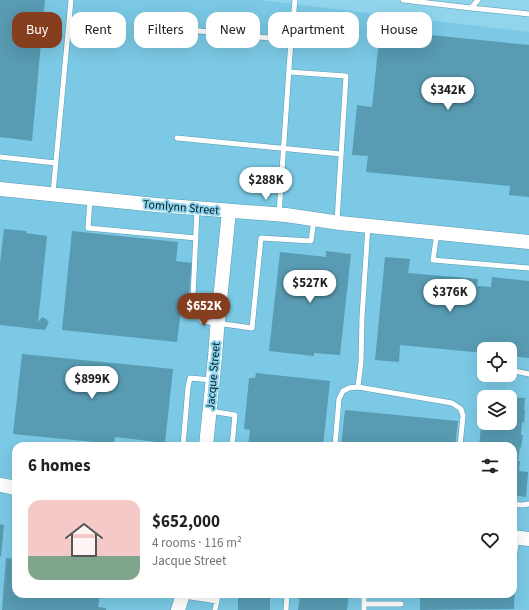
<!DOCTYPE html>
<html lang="en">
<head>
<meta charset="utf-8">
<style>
	body { margin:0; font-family:"Source Sans 3",sans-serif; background:#f6f6f6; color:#202124; height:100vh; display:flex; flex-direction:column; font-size:15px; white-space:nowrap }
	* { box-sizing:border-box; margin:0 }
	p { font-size:13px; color:#757577 }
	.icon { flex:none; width:22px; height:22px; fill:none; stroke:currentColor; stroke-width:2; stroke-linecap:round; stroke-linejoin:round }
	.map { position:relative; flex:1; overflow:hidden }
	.side { position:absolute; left:12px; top:442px; width:505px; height:156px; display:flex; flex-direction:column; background:#fff; border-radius:12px; box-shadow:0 4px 16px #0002 }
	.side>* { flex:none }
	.hud { position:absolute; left:12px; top:12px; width:505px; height:36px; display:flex; gap:8px }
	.tools { position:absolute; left:477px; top:342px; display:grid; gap:8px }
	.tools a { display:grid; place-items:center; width:40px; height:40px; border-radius:8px; background:#fff; box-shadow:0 4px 16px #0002; font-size:20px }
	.price { position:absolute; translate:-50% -34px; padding:0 9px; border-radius:14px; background:#fff; color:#222; font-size:13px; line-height:26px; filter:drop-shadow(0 1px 2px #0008) }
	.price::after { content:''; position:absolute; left:50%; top:24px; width:12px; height:9px; margin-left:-6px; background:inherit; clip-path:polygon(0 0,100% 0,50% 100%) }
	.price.on { background:#863f1e; color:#fff }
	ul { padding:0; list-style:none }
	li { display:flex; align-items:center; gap:12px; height:100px; padding:0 16px }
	li span { display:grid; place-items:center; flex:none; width:112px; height:80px; border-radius:12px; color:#555 }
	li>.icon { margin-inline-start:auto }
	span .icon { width:48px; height:48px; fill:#fffc; stroke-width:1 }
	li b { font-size:17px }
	h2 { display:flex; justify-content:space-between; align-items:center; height:48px; padding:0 16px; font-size:17px }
	.tag { padding:0 14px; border-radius:12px; background:#fff; box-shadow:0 4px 16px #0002; font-size:14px; line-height:36px }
	.tag.on { background:#863f1e; color:#fff }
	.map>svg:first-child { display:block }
	.built { fill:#7bc9e5; fill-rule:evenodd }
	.building { fill:#589bb2 }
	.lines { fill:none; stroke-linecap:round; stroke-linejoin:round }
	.lane-casing { stroke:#589bb2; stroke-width:6 }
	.secondary-casing { stroke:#589bb2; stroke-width:15 }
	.lane { stroke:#fff; stroke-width:5 }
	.secondary { stroke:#fff; stroke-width:14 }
	.labels { text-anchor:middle; stroke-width:4; stroke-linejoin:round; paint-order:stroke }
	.street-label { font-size:12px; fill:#011d26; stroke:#91d5ed }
</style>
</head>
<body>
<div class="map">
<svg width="529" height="610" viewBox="0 0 529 610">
	<rect width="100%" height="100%" fill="#91d5ed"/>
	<path class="built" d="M0 0H260L529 32V610H0ZM484 349H510V375H484ZM484 397H510V423H484ZM16 446H513V594H16Z"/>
	<path class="building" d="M0 0H45L32 141 0 137Z
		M380 30 529 45V197L509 195 510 186 366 172 368 156 352 155 357 105 372 107Z
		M4 229 26 231V233L47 236 38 322 42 317 48 320 47 321 49 322 45 330 0 325V263Z
		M72 231 178 242 176 261 192 263 187 312 181 311 177 342 62 330Z
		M326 251 351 254 340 355 314 353V356L269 351 280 252 326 257Z
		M385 257 410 259 408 273 478 279 477 286 491 287 492 277 529 281V358L510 356V349H484V353L400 345 399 362 375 360Z
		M22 354 173 369 165 443 115 437 114 444 13 434Z
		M256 373 330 381 323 446H248L250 430 244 429 249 378H255Z
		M484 394 504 396V397H484Z
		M510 397 525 398 524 410H525L524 423 522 422 521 435H523L521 448 520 447 518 461H520L519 471 528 472 526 497 513 495V446H479L483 408H484V423H510Z
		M345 410 458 421 455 446H341Z
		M0 524 4 525 1 556H0Z
		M6 558 16 559V594H100L98 607 106 608V610H2Z
		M513 584H515L514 609 420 610V594H513Z
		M238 594H270V610H238Z
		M300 594H349L347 610H298Z"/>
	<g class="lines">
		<defs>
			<path id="lane" d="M403 0 471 8
				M478 0 471 8 529 14
				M180 29 329 44
				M289 72 346 76 337 221
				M177 138 341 154
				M0 157 56 163
				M53 193 71 0
				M90 199 88 228 196 238
				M197 210 193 297 202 321 252 328 261 238 311 241 314 220
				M279 214 291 40 295 0
				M368 226 362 317 361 362 358 387 452 403 461 409 463 416 460 446
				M437 233 433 260 529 268
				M510 370 529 374
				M210 411 235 415 232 446
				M183 446 188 387 190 378 212 380
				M335 446 339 399 343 391 349 388 358 387
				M513 504 522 505 529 504
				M513 564 517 538
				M184 596 217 601 218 594
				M364 604H401
				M215 610 217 601
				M286 610 287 594
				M364 610V594"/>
			<path id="secondary" d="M0 189 156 205 286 215 340 223 529 242
				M206 446 215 357 217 330 229 211
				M0 485 16 488
				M513 537 529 539
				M178 610 183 594"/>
		</defs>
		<use href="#lane" class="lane-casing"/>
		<use href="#secondary" class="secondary-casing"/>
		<use href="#lane" class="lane"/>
		<use href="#secondary" class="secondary"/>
	</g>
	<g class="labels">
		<g class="street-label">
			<text transform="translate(181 207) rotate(5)" y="4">Tomlynn Street</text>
			<text transform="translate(213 376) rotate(-85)" y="4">Jacque Street</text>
		</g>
	</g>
</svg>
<div class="tools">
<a><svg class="icon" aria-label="locate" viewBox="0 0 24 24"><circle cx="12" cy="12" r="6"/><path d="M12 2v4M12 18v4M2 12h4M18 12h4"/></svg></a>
<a><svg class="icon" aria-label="layers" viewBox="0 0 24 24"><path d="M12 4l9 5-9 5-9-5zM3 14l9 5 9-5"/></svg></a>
</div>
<b class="price" style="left:448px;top:111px">$342K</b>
<b class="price" style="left:266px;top:201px">$288K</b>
<b class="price" style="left:310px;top:304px">$527K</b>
<b class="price" style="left:450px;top:313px">$376K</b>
<b class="price on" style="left:204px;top:327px">$652K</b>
<b class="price" style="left:92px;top:400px">$899K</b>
<div class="hud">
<a class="tag on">Buy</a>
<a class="tag">Rent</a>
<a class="tag">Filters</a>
<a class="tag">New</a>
<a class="tag">Apartment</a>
<a class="tag">House</a>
</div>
<section class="side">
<h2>6 homes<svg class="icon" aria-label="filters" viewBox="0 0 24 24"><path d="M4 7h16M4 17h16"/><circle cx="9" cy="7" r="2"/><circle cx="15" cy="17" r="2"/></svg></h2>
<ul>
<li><span style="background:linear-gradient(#f6c9c9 70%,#7fa58c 0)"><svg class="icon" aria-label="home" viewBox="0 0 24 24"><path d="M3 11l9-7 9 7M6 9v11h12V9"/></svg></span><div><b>$652,000</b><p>4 rooms · 116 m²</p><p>Jacque Street</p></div><svg class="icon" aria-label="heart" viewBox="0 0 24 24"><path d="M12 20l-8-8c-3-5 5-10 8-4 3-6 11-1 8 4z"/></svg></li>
</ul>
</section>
</div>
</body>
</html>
